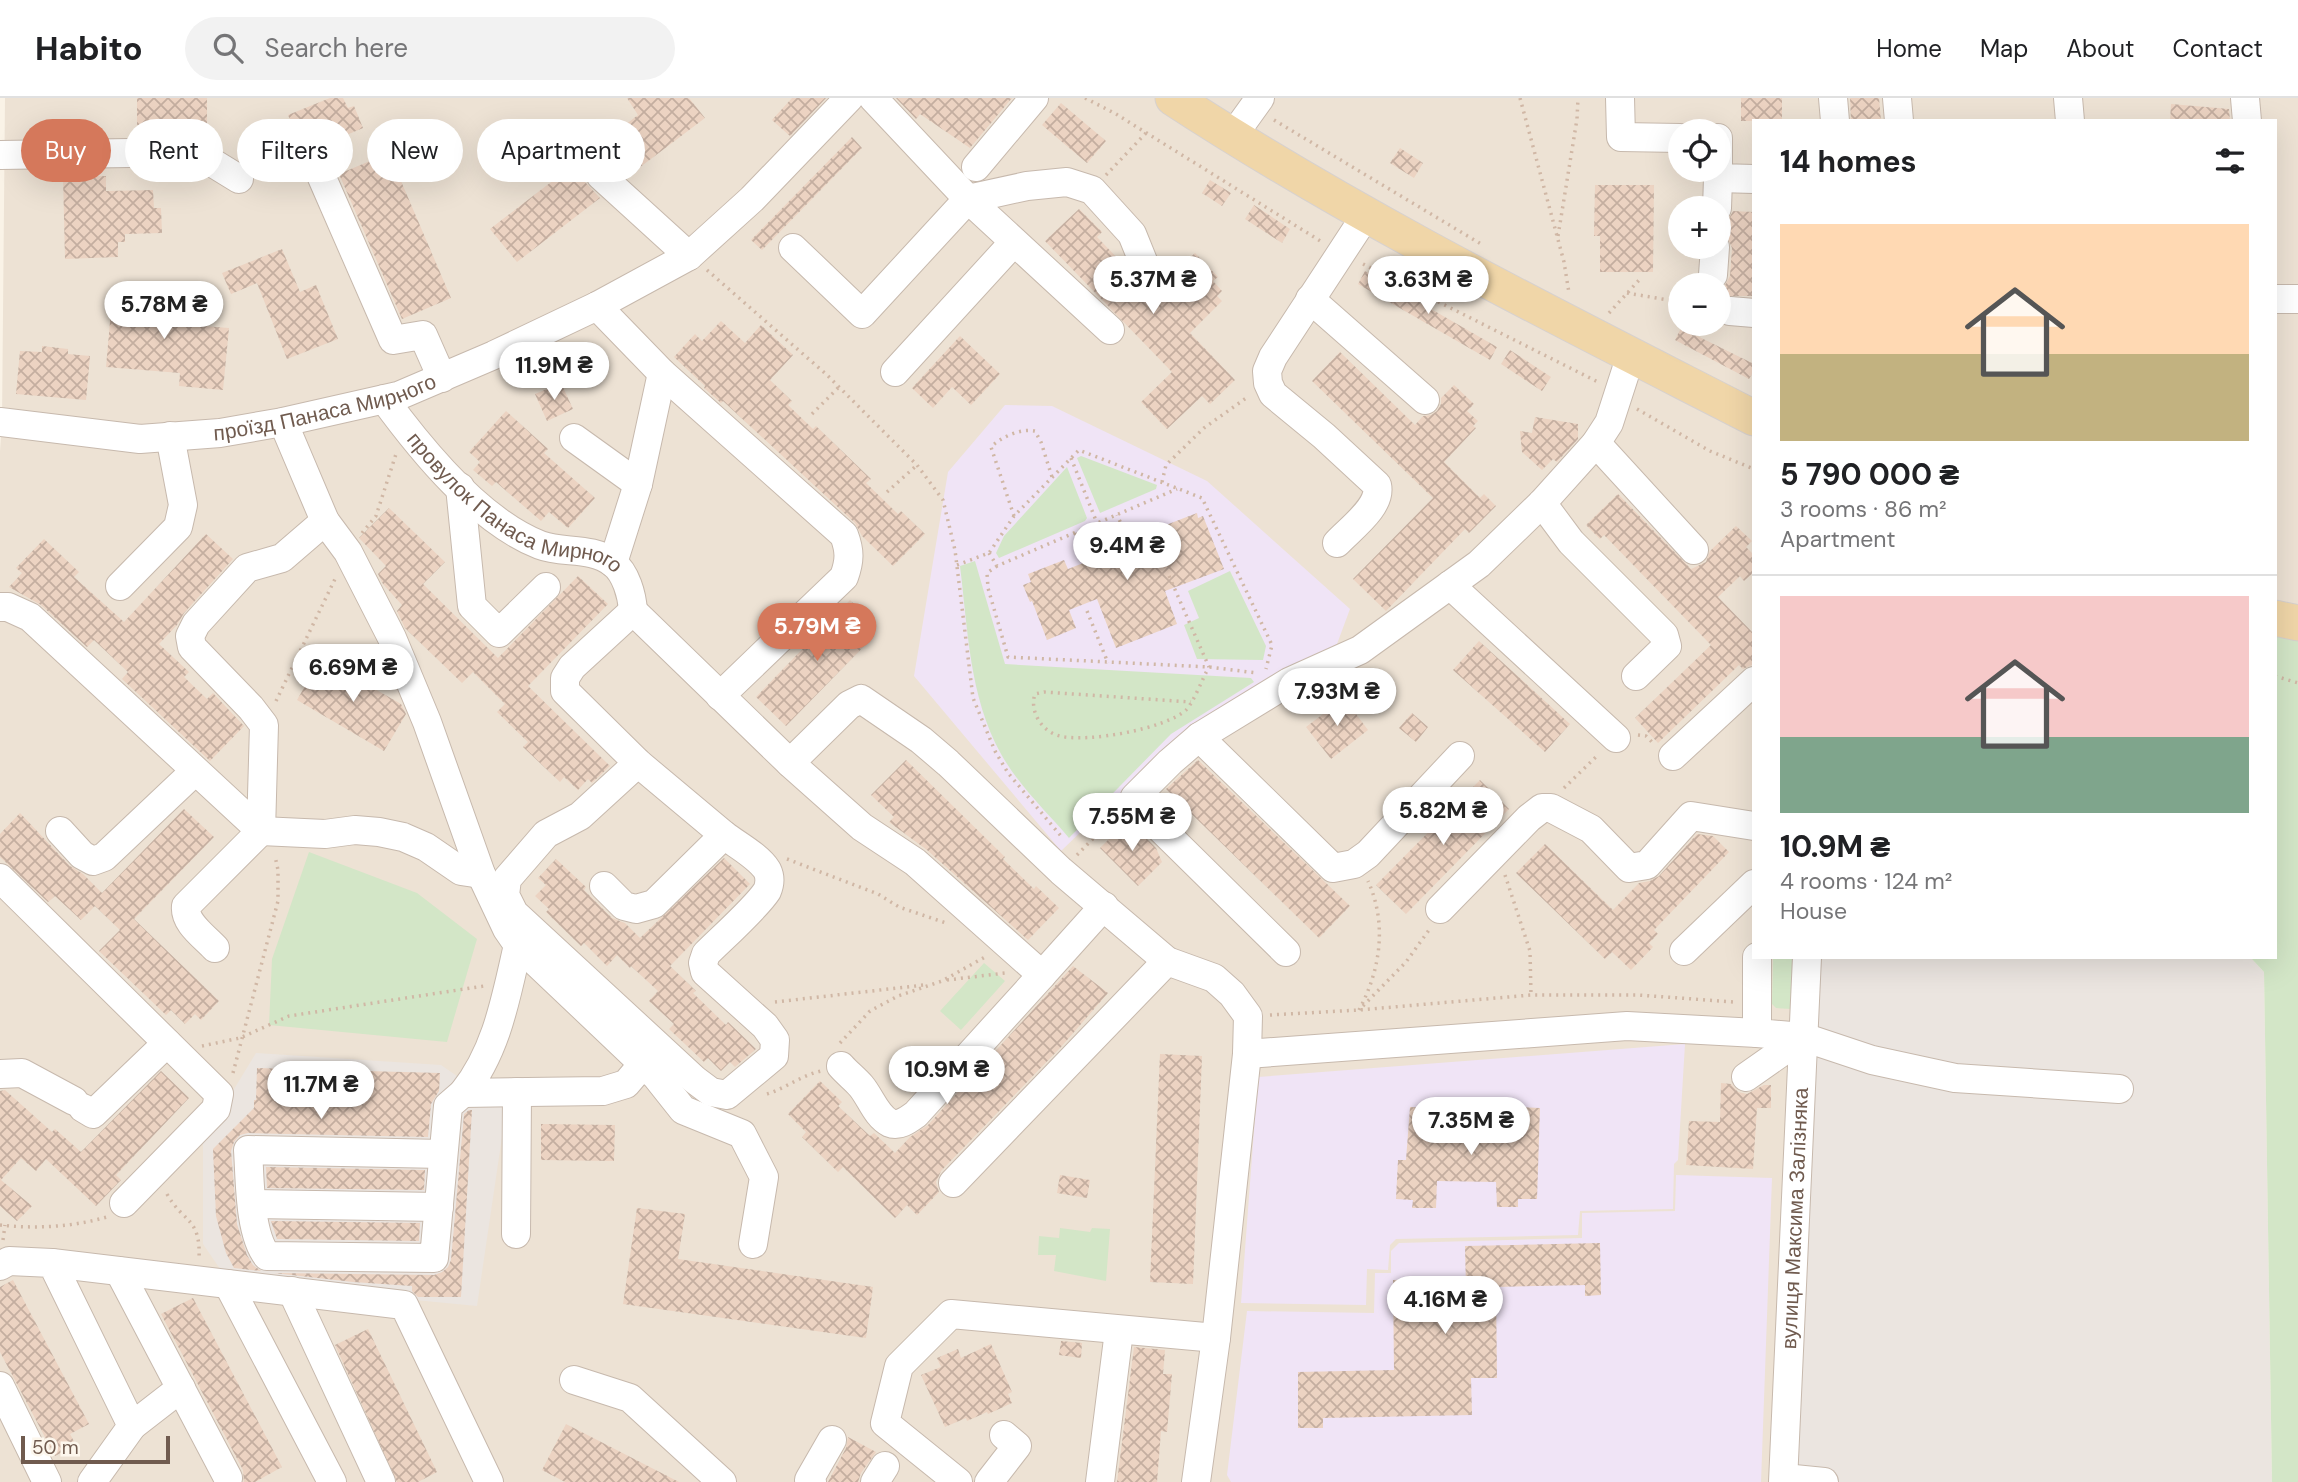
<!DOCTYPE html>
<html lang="en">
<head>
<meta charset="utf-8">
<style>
	body { margin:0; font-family:"DM Sans",sans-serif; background:#f2f2f2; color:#202124; height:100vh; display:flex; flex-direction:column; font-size:26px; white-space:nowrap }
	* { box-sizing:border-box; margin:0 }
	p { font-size:23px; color:#757577 }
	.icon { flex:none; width:38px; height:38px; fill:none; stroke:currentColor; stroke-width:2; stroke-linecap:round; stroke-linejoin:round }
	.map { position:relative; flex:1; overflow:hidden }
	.side { position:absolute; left:1752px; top:21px; width:525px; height:840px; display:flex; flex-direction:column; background:#fff; border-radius:0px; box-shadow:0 7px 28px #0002 }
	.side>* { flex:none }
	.banner { position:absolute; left:21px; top:21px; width:665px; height:63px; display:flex; gap:14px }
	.fabs { position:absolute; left:1668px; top:21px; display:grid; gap:14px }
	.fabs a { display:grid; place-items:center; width:63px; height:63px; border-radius:50%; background:#fff; box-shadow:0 7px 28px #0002; font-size:35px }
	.scale { position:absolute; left:21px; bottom:18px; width:149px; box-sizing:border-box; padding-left:7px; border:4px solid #705b4f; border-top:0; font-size:19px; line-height:24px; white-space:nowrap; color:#705b4f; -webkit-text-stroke:5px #fdf7ed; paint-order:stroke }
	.price { position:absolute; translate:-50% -60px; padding:0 16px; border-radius:24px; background:#fff; color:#222; font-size:23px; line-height:46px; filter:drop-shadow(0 2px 4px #0008) }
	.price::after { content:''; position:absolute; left:50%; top:42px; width:21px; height:16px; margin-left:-10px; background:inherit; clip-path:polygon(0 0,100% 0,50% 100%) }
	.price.active { background:#d5785b; color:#fff }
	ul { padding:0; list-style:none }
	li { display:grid; align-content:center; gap:14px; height:371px; padding:0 28px }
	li+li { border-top:2px solid #e0e0e0 }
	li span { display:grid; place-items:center; height:217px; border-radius:0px; color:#555 }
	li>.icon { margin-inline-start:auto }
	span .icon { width:126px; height:126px; fill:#fffc; stroke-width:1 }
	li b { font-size:30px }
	h2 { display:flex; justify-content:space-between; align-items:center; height:84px; padding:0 28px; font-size:30px }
	.tag { padding:0 24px; border-radius:32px; background:#fff; box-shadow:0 7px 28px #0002; font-size:24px; line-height:63px }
	.tag.active { background:#d5785b; color:#fff }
	header { display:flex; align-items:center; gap:42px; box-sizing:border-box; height:98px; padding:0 35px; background:#fff; border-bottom:2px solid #e0e0e0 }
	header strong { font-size:33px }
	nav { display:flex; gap:38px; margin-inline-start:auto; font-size:24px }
	.search { width:490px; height:63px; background:#f2f2f2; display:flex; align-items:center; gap:18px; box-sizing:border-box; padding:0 24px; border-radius:38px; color:#757577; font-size:26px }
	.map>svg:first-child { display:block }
	.residential { fill:#ede2d4; fill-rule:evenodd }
	.industrial { fill:#ebe5e0 }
	.education { fill:#f0e4f6 }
	.green { fill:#d3e6c7 }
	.building { fill:url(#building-cross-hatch) }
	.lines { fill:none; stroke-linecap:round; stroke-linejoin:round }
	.minor-casing { stroke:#c7b9ad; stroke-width:30 }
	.major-casing { stroke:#d7d1ce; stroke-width:37 }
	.path { stroke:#d0b7a5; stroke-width:3.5; stroke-dasharray:2 5; stroke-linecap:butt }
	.minor { stroke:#fff; stroke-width:28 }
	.major { stroke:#f0d6a8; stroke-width:35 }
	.labels { text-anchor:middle; stroke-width:5; stroke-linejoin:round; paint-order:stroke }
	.street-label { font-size:21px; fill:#705b4f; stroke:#fdf7ed }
</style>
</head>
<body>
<header>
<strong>Habito</strong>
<div class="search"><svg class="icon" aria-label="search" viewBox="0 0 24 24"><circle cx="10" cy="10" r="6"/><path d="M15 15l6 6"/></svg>Search here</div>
<nav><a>Home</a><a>Map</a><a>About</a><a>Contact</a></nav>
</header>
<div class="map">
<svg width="2298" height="1384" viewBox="0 0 2298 1384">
	<defs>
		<pattern id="building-cross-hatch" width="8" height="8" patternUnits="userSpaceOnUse" patternTransform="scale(1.75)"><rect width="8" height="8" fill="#ecd3c2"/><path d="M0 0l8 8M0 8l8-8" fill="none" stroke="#c4aea0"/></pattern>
	</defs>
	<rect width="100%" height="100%" fill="#faf3e7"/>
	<path class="residential" d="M5 0H1156L1753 329 1754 859H1816L1792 1384H0V353L2 324Z
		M1189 0H2298V516L2275 510V23H1754L1753 309ZM1680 33H1718V72H1680ZM1680 110H1718V149H1680ZM1680 187H1718V226H1680Z"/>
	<path class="industrial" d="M1816 859H2250L2264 874 2272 1384H1792Z
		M256 955 441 967 506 1012 477 1208 229 1184 203 1146V1042Z"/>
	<path class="education" d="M1005 307 1052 308 1207 383 1350 511 1337 546 1181 637 1061 753 914 578 948 374Z
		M1685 946 1678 1062 1674 1066 1673 1111 1580 1113 1578 1137 1396 1141 1390 1147 1388 1172 1367 1171 1366 1207 1241 1205 1258 979Z
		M1676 1077 1772 1080 1761 1384H1231L1227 1377 1247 1213 1374 1215 1375 1175H1391V1153L1399 1145 1582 1140V1115L1675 1113Z"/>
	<path class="green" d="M1081 358 1157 387 1156 391 1100 415 1077 360Z
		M1067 369 1087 420 1085 423 999 460 996 455 1004 438Z
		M975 463 1005 566 1251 580 1254 584 1171 636 1069 740C1046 713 1019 688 1001 656 969 598 968 532 960 468Z
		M1230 473 1266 548 1263 562 1197 561 1184 527 1199 520 1188 493Z
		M2275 528 2298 533V1384H2272L2264 874 2250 859H2275Z
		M309 754 417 795 477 841 447 944 269 927 272 861Z
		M1773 859H1795L1791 911 1776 910 1772 906Z
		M984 865 1005 883 961 932 940 913Z
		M1060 1130 1090 1134 1092 1130 1110 1131 1106 1183 1054 1173 1056 1157H1038L1039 1138 1059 1140Z"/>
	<path class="building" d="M137 0H207V28L137 27Z
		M330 0H343L348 10 354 8 363 30 304 55 288 17Z
		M627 0H689L705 20 627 79 605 62H597L589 66 585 75V84L600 100 517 164 490 131 638 17Z
		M792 0H826L790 38 772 22Z
		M896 0H1012L970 50 920 16 916 21Z
		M1741 0H1782V23H1741Z
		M1850 0H1879L1881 23H1851Z
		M1061 5 1106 43 1087 65 1042 27Z
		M2171 6 2229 11 2230 23H2170Z
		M852 39 862 50 762 152 751 142Z
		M1400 50 1423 65 1414 80 1390 65Z
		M389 55 451 200 402 221 339 76Z
		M106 78V93L153 92 154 110H161L162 135 125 136V144H118V159L65 161 63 79Z
		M1210 82 1231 95 1222 108 1202 95Z
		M1595 87H1654L1653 174H1600V138H1594Z
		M1254 107 1290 131 1282 145 1245 121Z
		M1079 111 1102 134 1097 139 1128 171 1136 188 1148 201 1158 202 1165 199 1170 192 1169 179 1195 155 1218 179 1213 183 1222 193 1217 198 1222 203 1190 235 1235 282 1210 306 1202 298 1167 331 1141 304 1172 274 1045 143Z
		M1733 113 1754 114V198H1724V189L1730 178 1732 150 1727 138 1728 122Z
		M282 151 300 194 316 187 338 241 287 261 257 185 231 196 222 175Z
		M1365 173 1497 249 1490 262 1358 186Z
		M113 190 168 195 165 225 229 230 223 292 179 288 180 275 106 269Z
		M721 223 745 245 761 227 793 257 770 282 792 303 788 307 813 331 816 328 871 381 866 385 898 416 901 413 925 436 893 468 862 438 855 425 723 303 721 305 704 290 705 288 674 259 695 236 702 243Z
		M1681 230 1754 266V273L1749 281 1675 242Z
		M960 238 1000 276 971 307 952 289 933 310 912 290Z
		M42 248 68 251V256L90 258 86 302 16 296 20 253 42 254Z
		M1510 252 1551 279 1542 293 1501 266Z
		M1340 254 1415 327 1423 318 1431 317 1437 313 1441 306V300L1454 287 1474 306 1467 313 1478 323 1473 328 1476 330 1444 364 1480 400 1484 396 1496 408 1469 435 1465 431 1386 513 1353 481 1433 400 1312 283Z
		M561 285 573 311 547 323 535 296Z
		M506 313 548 351 544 355 595 400 568 430 549 414 541 423 496 384 492 388 473 372 480 364 469 354Z
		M1535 319 1578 326V341L1557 364 1553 361 1542 372 1522 354 1520 333 1532 335Z
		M1618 396 1691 471 1706 464 1710 453 1736 428 1752 443 1746 449 1754 457V474L1744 483 1740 478 1718 499 1754 536V566L1743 571 1739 567 1658 645 1635 620 1711 547 1604 437 1600 441 1586 427Z
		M389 410 445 464 423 486 498 560 578 478 608 506 528 588 610 668 592 685 588 681 578 692 564 679 560 684 523 649 528 644 497 614 505 606 473 574 462 585 405 530 397 513 402 507 383 486 378 476 386 468 359 440Z
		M1197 415 1198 420 1203 418 1224 471 1165 493 1177 526 1116 550 1097 501 1069 512 1076 530 1047 542 1032 503 1030 504 1023 487 1031 484 1028 476 1064 462 1068 471 1155 437 1153 432Z
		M206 436 233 461 184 515 177 527 159 546 189 574 184 579 207 601 213 595 244 628 210 663 122 581 128 574 94 542 87 549 41 507 9 489 22 475 16 470 44 441 79 474 74 479 124 524Z
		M850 502 875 527 869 533 874 538 786 628 756 599Z
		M1479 543 1570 626 1545 654 1453 572Z
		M321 560 401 606 406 616 384 653 297 602Z
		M1344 600 1368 632 1331 661 1306 629Z
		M1412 615 1428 629 1416 644 1399 630Z
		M906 662 1005 759 1003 761 1034 791 1036 788 1059 810 1028 842 927 752 889 724 894 719 871 697Z
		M1198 662 1350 808 1319 840 1166 691Z
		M1480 682 1509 711 1406 816 1376 787Z
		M184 711 214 739 134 821 219 903 201 922 195 916 185 926 171 912 166 917 99 853 120 832 95 808 81 822 55 798 48 804 0 759V736L20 715 70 768 83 776 102 795Z
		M1128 722 1156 750 1162 764 1138 788 1100 750Z
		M1697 736 1713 738 1729 754 1654 832 1658 836 1649 845 1653 849 1631 872 1612 854 1605 861 1516 775 1545 746 1613 812 1639 785 1650 783 1659 778Z
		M724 760 750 786 670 868 696 893 693 895 726 927 728 924 756 951 735 969 730 964 721 973 708 960 704 964 669 931 674 926 649 903 658 893 631 868 630 870 617 857 607 868 584 845 581 848 546 814 549 811 535 798 546 787 538 780 556 761 586 789 584 792 612 820 625 825 640 840Z
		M1073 868 1108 895 1061 949 941 1073 936 1084 939 1094 917 1117 907 1107 895 1120 843 1069 838 1074 802 1039 806 1034 788 1016 820 983 842 1004 838 1008 870 1038 874 1035 895 1055 910 1039 928 1027Z
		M1160 956 1202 958 1193 1186 1150 1184Z
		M257 970 440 975 439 993 431 1006 428 1039 248 1035 240 1037 234 1044 231 1053 237 1126 247 1157 253 1167 261 1173 234 1170 226 1155 216 1118 213 1051 254 1010V1002H256Z
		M161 973 189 1000 116 1077 121 1082 96 1108 46 1061 36 1073 21 1060 1 1082 32 1108 17 1123 0 1108V993L5 992 52 1034 55 1031 81 1054Z
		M1721 985 1731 986 1738 994 1747 996 1764 987H1771V1010H1757L1753 1071 1686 1067 1689 1023 1720 1024Z
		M1410 1009 1429 1010V1025H1516V1009L1540 1010 1537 1101H1518V1109H1497L1496 1084 1437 1083 1436 1110H1412L1413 1102 1396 1101 1398 1062H1406Z
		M469 1012H472L461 1199H418L412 1193V1188L353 1184 274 1175 434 1177 442 1174 448 1169 451 1162 464 1016Z
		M541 1026 615 1027 614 1063 541 1062Z
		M266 1069 425 1072 424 1092 267 1090Z
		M1060 1077 1090 1082 1087 1100 1057 1095Z
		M637 1110 685 1116 678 1161 873 1189 866 1240 623 1206Z
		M271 1123 420 1125 419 1143 277 1141Z
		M1600 1145 1601 1197 1585 1198V1187L1496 1189 1497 1280H1471L1472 1317 1323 1320V1330H1298V1274L1394 1272 1393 1182 1434 1181 1435 1192 1466 1191 1465 1148Z
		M13 1182 89 1326 70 1336 76 1347 55 1358 0 1254V1189Z
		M193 1200 282 1369 255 1384H244L243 1372 161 1216Z
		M368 1231 437 1374 418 1384H397L335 1247Z
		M1061 1243 1082 1245 1081 1260 1059 1257Z
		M991 1246 1012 1294 1008 1296 1012 1305 988 1316 987 1314 967 1323 966 1320 945 1329 921 1277 941 1269 937 1260 958 1251 961 1260Z
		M1134 1249 1165 1252 1163 1276H1172L1167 1334 1161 1333 1157 1384H1117Z
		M566 1326 679 1384H565L542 1372Z
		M848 1339 876 1354 861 1375 858 1384H828L846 1350Z"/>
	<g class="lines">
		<defs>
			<g id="minor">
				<path d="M873 0 968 101 1110 232"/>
				<path d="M1620 0 1621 39 1680 40"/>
				<path d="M1833 0 1835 23"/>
				<path d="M1897 0 1899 23"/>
				<path d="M2068 0 2070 23"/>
				<path d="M2245 0 2247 23"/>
				<path d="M1232 39 1260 0"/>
				<path d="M1718 40V80L1754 81"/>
				<path d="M0 57 195 54 239 81"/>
				<path d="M976 69 1034 0"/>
				<path d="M320 75 393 242 423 237 442 280"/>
				<path d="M601 78 689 158"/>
				<path d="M1717 110 1718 80"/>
				<path d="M793 150 862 216 968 101 1027 88 1067 84 1092 92 1132 136 1149 178 1155 186"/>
				<path d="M1713 177 1715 149"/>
				<path d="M1310 201 1425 302"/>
				<path d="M2275 201H2298"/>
				<path d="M597 208 662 275 844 437C850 453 850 462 844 479L720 598"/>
				<path d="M1730 213 1754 215"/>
				<path d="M895 274 1014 144"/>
				<path id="s1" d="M384 301C422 353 479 423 540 447 563 456 591 448 613 465 626 475 632 497 633 513"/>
				<path id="s2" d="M0 324 140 341 220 335 283 324 398 298 494 257 597 208 689 158 752 101 849 0"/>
				<path d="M283 324 325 423 348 454 392 540 427 624 481 776 507 831 518 847 656 978 683 1012 742 1036 764 1079 753 1146"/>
				<path d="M574 340 638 386"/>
				<path d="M1596 345 1694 452"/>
				<path d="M460 389 472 508 499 535 546 489"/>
				<path d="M1542 405 1571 444 1664 537 1667 548 1636 578"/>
				<path d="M1337 445C1351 430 1382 408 1377 387L1324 338 1273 296 1268 285 1267 273 1273 259 1366 117"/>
				<path d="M613 465 638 386 662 275"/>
				<path d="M1450 487 1616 640"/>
				<path d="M120 488 178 429 183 407 170 338"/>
				<path d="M0 509H8L30 519 261 733 325 736 355 732 379 734 403 739 426 749 461 773 481 776"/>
				<path d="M633 513 790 665 862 729 915 764 1042 877 916 1016C909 1021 899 1029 890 1025 876 1018 871 1000 861 988 855 981 847 975 841 968"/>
				<path d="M1199 639 1333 770 1354 766 1368 756 1460 658"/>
				<path d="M1673 658 1754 583"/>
				<path d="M638 665 580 718 546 736 507 781 505 797 514 815 695 982 711 994 727 997 774 958 775 942 765 928 705 874 703 865 706 856C722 840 756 810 767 793 770 786 770 778 767 772 758 758 737 747 724 737"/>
				<path d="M790 665 849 607 861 601 921 642 948 665 1061 773 1167 863 1214 880 1232 896 1248 918 1247 956 1216 1240 1196 1384"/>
				<path d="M60 733 82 757 93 763 104 759 195 673"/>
				<path d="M0 780 219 996 216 1011 124 1105"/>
				<path d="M604 788 624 808 636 811 654 806 724 737 638 665 565 593V580L572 569 633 513"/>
				<path d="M1440 811 1529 720 1542 710H1551L1591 731 1629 770 1647 767 1691 718 1754 728"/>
				<path d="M518 847C506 899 497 953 463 995L603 993 626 986 643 966"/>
				<path d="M215 850C204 838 184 825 186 808L261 733 264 627 251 610 192 549 190 538 196 526 247 470 282 460 325 423"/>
				<path d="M1684 853 1754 786"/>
				<path d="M1286 854 1153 723 1139 709 1135 699 1170 664 1199 639 1289 584 1360 552 1479 466 1542 405 1596 345 1609 325 1631 257"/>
				<path d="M1757 859V935L1803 939 1872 962 1955 980 2119 991"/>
				<path d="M1042 877 1104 808"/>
				<path d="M1247 956 1627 928 1757 935"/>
				<path d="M0 976 22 975 74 1003"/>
				<path d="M1746 979 1803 939"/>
				<path d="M83 1010 93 1016 167 945"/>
				<path d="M443 1056 248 1052C250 1081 249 1135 267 1158L434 1160 448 1008 463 995"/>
				<path d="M953 1085 1167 863"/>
				<path d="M253 1106 439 1109"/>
				<path d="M516 1136 517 994"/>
				<path d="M52 1165 404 1207 489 1384"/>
				<path d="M0 1168 9 1163 52 1165 132 1328 92 1384"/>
				<path d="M119 1173 228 1380"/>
				<path d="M228 1186 332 1384"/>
				<path d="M292 1193 381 1384"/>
				<path d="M574 1282 630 1300 722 1384"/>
				<path d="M0 1288 47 1384"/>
				<path d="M132 1328 181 1290"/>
				<path d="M1784 1380 1824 1384"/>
				<path d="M812 1384 809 1382 832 1342"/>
				<path d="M875 1384 885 1368"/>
				<path d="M958 1384 885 1325 899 1268 951 1216 1216 1240"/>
				<path d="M989 1384 1017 1348 1004 1337"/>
				<path d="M1100 1384 1119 1233"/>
				<path id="s3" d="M1783 1384 1807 859"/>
			</g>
			<path id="major" d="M1173 0C1358 121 1557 219 1754 320
				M2275 520 2298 525"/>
		</defs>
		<use href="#minor" class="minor-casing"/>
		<use href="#major" class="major-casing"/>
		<path class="path" d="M1085 0 1116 16 1322 144
			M1520 0 1564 164 1569 195
			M1274 22 1481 146
			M1106 77 1146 35
			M1558 138 1577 21 1578 0
			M1363 166 1600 285
			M707 172 827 277 917 367 943 402 955 452 973 600 995 653 1008 675 1061 738
			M1627 195 1680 204
			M1609 215 1641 180
			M1637 311 1710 353 1754 371
			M812 316 839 289
			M1071 360 1097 425
			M1162 384 1166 367 1204 330 1249 298
			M887 394 917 367
			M1014 418 991 349C1001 339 1021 330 1035 333L1041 344 1052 379
			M362 435 376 418 396 356
			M1075 435 1084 455 1127 438 1117 417
			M989 455 997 468 1177 391
			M957 467 989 455 1014 418 1079 352 1202 400 1272 547 1266 571
			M997 468 987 475 988 490 1008 559 1209 569 1257 575
			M1169 478 1209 569C1203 579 1194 604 1186 612 1165 631 1087 645 1060 638 1042 634 1029 613 1035 596L1044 594 1191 604
			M1087 513 1108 565
			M2275 578 2298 585
			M276 603 335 481
			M1638 637 1646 638 1655 647
			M1564 690 1599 656
			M1077 757 1117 716
			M787 761 878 796 899 809 949 826
			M1505 777 1530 853 1531 897
			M947 882 1005 875
			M775 904 924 887
			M1363 908 1406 864 1429 832
			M1359 912C1381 871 1387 825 1368 783
			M1270 917 1359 912 1531 897H1638L1734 904
			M840 945 870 913 898 898 942 883 985 859
			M202 948 240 940 289 918 484 888
			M233 975 278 803V772L275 758
			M767 996C786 990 802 977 821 973
			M167 1096C183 1125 201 1119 199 1161
			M0 1127C36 1131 72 1129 107 1119
			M3 1142 5 1127"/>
		<use href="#minor" class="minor"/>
		<use href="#major" class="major"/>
	</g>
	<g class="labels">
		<g class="street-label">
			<text dy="7" stroke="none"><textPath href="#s2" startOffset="329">проїзд Панаса Мирного</textPath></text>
			<text dy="7" stroke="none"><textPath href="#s1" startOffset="173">провулок Панаса Мирного</textPath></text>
			<text dy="7" stroke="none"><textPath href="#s3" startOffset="264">вулиця Максима Залізняка</textPath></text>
		</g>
	</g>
</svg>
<div class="fabs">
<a><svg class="icon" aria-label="locate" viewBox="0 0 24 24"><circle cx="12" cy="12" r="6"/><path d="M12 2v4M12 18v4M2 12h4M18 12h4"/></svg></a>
<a>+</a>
<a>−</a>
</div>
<div class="scale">50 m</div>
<b class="price" style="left:1153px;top:218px">5.37M ₴</b>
<b class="price" style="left:1428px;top:218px">3.63M ₴</b>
<b class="price" style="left:164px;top:243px">5.78M ₴</b>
<b class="price" style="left:554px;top:304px">11.9M ₴</b>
<b class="price" style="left:1127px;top:484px">9.4M ₴</b>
<b class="price active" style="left:817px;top:565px">5.79M ₴</b>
<b class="price" style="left:353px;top:606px">6.69M ₴</b>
<b class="price" style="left:1337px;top:630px">7.93M ₴</b>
<b class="price" style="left:1443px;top:749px">5.82M ₴</b>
<b class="price" style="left:1132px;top:755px">7.55M ₴</b>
<b class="price" style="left:947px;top:1008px">10.9M ₴</b>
<b class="price" style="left:321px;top:1023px">11.7M ₴</b>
<b class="price" style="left:1471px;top:1059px">7.35M ₴</b>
<b class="price" style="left:1445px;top:1238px">4.16M ₴</b>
<div class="banner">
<a class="tag active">Buy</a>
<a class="tag">Rent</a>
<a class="tag">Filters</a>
<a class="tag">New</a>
<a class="tag">Apartment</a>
</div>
<section class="side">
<h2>14 homes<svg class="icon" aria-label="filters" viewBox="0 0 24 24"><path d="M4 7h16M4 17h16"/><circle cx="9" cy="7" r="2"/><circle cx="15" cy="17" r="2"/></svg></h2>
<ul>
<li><span style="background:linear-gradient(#ffd9b3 60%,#c2b280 0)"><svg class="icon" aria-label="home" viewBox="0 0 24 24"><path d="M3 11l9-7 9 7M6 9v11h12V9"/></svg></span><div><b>5 790 000 ₴</b><p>3 rooms · 86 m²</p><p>Apartment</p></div></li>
<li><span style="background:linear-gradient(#f6c9c9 65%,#7fa58c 0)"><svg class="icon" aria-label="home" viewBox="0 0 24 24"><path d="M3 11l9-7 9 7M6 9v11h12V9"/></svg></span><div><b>10.9M ₴</b><p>4 rooms · 124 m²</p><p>House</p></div></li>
</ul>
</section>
</div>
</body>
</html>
